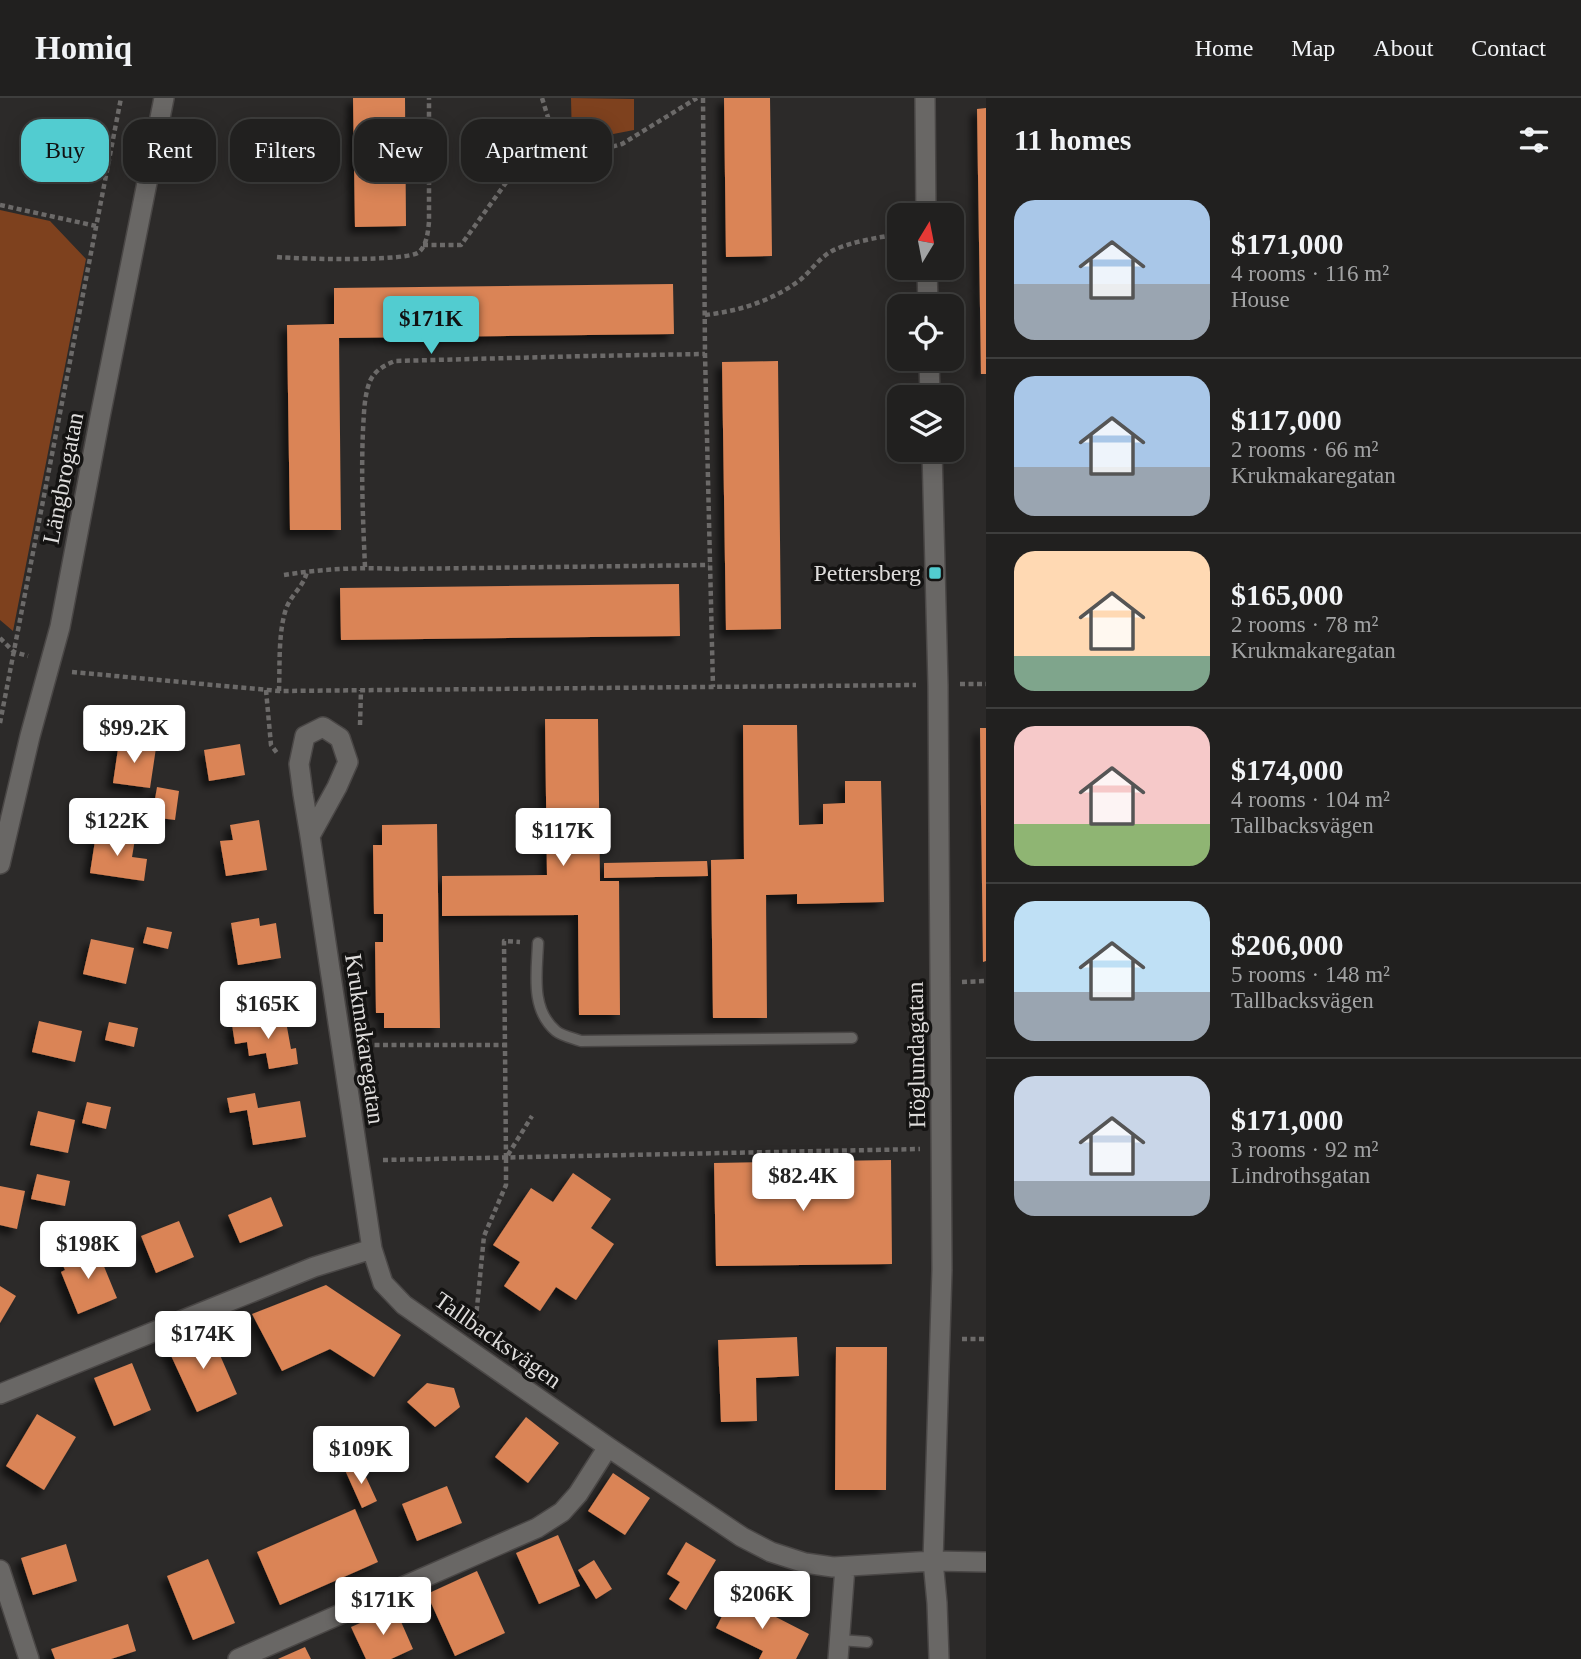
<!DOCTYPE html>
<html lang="en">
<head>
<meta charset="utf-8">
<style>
	body { margin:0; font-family:Georgia,serif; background:#2d2d2c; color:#f1f3f6; height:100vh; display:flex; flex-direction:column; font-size:26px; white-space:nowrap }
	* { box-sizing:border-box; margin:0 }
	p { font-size:23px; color:#a2a3a4 }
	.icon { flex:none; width:38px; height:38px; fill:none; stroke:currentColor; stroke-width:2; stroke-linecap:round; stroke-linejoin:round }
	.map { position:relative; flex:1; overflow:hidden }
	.details { display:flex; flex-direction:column; background:#21201f; width:595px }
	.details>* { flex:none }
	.hud { position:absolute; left:21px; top:21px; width:665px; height:63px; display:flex; gap:14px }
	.needle { width:46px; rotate:10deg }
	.controls { position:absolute; left:887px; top:105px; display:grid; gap:14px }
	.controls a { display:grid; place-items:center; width:77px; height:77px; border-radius:14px; background:#21201f; box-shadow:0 4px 18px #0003,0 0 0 2px #3e3e3d; font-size:35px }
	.price { position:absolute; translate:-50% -60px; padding:0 16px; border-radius:7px; background:#fff; color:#222; font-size:23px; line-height:46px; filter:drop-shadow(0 2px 4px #0008) }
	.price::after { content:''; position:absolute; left:50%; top:42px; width:21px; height:16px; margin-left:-10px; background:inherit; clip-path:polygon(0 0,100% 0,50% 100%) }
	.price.current { background:#52ccd0; color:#111 }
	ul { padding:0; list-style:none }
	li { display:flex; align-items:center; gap:21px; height:175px; padding:0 28px }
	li+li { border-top:2px solid #3e3e3d }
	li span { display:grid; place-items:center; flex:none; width:196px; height:140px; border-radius:21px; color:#555 }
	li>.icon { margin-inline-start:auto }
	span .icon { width:84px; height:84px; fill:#fffc; stroke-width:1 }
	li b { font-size:30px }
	h2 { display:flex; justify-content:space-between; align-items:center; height:84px; padding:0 28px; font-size:30px }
	.pill { padding:0 24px; border-radius:21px; background:#21201f; box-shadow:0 4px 18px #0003,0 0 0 2px #3e3e3d; font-size:24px; line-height:63px }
	.pill.current { background:#52ccd0; color:#111 }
	header { display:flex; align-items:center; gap:42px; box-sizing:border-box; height:98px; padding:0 35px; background:#21201f; border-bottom:2px solid #3e3e3d }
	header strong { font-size:33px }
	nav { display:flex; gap:38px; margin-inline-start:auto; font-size:24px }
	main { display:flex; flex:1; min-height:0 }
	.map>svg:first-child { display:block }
	.green { fill:#7e411e }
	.building { fill:#da8456; filter:url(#shadow) }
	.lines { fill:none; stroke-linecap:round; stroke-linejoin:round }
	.service-casing { stroke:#4a4746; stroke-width:13 }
	.minor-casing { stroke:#4a4746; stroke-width:22 }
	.tertiary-casing { stroke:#4a4746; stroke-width:22 }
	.path { stroke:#6c6a69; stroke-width:4.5; stroke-dasharray:5 3.5; stroke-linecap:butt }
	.service { stroke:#696765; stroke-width:10 }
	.minor { stroke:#696765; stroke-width:19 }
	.tertiary { stroke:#696765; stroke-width:19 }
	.poi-dot { fill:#52ccd0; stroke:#141312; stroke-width:2.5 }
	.labels { text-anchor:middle; stroke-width:7; stroke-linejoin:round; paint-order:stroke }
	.street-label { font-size:24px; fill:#dfdddc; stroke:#141312 }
	.poi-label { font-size:24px; fill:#dfdddc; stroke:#141312; text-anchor:end }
</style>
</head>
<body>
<header>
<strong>Homiq</strong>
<nav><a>Home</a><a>Map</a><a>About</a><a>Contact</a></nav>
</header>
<main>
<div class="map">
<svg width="986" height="1561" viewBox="0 0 986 1561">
	<defs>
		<filter id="shadow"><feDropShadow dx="-6" dy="6" stdDeviation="3.5" flood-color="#0009"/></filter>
	</defs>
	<rect width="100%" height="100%" fill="#2c2a29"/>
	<path class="green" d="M571 0 634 1V32L572 44Z
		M0 112 50 123 86 161 13 533 0 522Z"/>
	<path class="building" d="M353 0H405L406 128 355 129Z
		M724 0H770L772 158 726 159Z
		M986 10V276H981L977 11Z
		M673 186 674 236 339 240 341 432H290L287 227 334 226V190Z
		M778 263 781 531 726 532 722 264Z
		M679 486 680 538 341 542 340 490Z
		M545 621H598L600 783H619L620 917H579L578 817 442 818V778L547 777Z
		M743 627H797L799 727 823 726V706L845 705V683H881L884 804 797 806V796L766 797 767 920H713L711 762 744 761Z
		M980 630H986V863L983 864Z
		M119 644 156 650 150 690 113 685Z
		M240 646 245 677 209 683 204 652Z
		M157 689 179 693 175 722 152 719Z
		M259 722 267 772 226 778 220 743 233 742 230 727Z
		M437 726 440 930H384V915H376L375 844H383V816H374L373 747H382V727Z
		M96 736 135 741 132 759 147 761 144 783 90 775Z
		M707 763 708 778 604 780V765Z
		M259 820 260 828 276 825 281 860 238 867 231 825Z
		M147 829 172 834 168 851 143 845Z
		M91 841 134 850 126 886 83 876Z
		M285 918 291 951 296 950 298 966 269 971 266 955 249 958 247 944 235 946 232 927Z
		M39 923 82 933 75 964 32 954Z
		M109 924 138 930 134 949 105 942Z
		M255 995 258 1010 300 1003 306 1039 253 1047 247 1012 230 1015 227 1000Z
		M87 1004 111 1009 106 1031 82 1025Z
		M38 1013 75 1022 68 1055 30 1047Z
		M891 1062 892 1166 716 1168 714 1065Z
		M573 1075 611 1101 591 1130 614 1146 576 1202 556 1189 540 1213 504 1188 520 1164 493 1147 531 1090 553 1104Z
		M37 1076 70 1083 65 1108 31 1101Z
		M0 1088 25 1093 17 1131 0 1127Z
		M271 1099 283 1128 240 1145 228 1117Z
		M179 1123 194 1159 156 1175 141 1138Z
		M96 1149 117 1200 78 1216 61 1174 65 1172 61 1163Z
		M326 1187 401 1237 374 1279 330 1251 282 1273 252 1216Z
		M0 1188 16 1198 0 1225Z
		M209 1232 237 1296 197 1314 168 1251Z
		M797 1239 799 1278 756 1280 757 1323 721 1324 718 1242Z
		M836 1249H887L886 1392H835Z
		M132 1265 151 1312 114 1328 94 1280Z
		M427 1285 454 1290 460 1309 435 1329 407 1304Z
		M37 1316 76 1339 44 1392 6 1368Z
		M526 1319 559 1345 528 1385 495 1359Z
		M360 1366 377 1403 362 1410 345 1372Z
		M613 1375 650 1400 625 1437 588 1413Z
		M447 1388 462 1425 417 1443 402 1406Z
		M355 1411 378 1464 280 1507 257 1454Z
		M558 1437 580 1488 539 1506 516 1455Z
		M686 1444 716 1462 686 1512 669 1501 680 1484 667 1476Z
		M66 1446 77 1483 33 1497 21 1460Z
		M208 1461 235 1525 193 1542 167 1478Z
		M594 1462 612 1491 596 1501 578 1472Z
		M477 1473 505 1535 455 1558 427 1496Z
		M733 1497 809 1536 796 1561H759L763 1553 716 1530Z
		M395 1510 413 1551 391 1561H366L351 1529Z
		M128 1526 136 1553 111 1561H55L51 1551Z
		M305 1549 311 1561H278Z"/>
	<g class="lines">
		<defs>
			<path id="service" d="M538 845C537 874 530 911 556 933 562 938 573 940 581 943L852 940
				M840 1542 867 1544"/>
			<path id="minor" d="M925 0 926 117
				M927 170 928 208
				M929 261 930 299
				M932 352 938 587 942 1172 933 1463 937 1505 939 1561
				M310 738 337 689 348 664 340 640 323 629 305 638 299 666 303 696 310 738 372 1151 383 1185 404 1207 608 1349 742 1439 771 1454 805 1465 833 1469 933 1463 986 1464
				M0 1296 314 1169 372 1151
				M0 1472 29 1561
				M238 1561 537 1430 562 1414 578 1396 608 1349
				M838 1561 845 1469"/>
			<path id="tertiary" d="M0 766 30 638 60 529 100 319 164 0"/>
		</defs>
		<use href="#service" class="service-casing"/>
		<use href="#minor" class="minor-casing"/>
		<use href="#tertiary" class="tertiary-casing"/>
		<path class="path" d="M542 0 555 42 567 61
			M703 0 705 256 713 589
			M0 107 96 128
			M423 147H461L513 75 622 46 697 0
			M277 159C298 161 407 164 419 154 427 147 428 133 429 124V0
			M705 217C739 213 772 203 800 182 811 173 819 160 832 153 849 144 880 139 900 136
			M365 469C363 423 361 378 363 332 364 316 364 298 370 283 375 272 385 267 395 263L587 258 705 256
			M284 477C321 471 359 469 397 471L709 467
			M0 540 14 554 28 558
			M72 574 279 593 916 587
			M960 586H986
			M266 592 271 647 277 655
			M279 593C280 567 278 535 286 511 291 496 304 489 307 473
			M0 625 121 0
			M360 627 361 592
			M962 884 986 883
			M366 947H505
			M506 1060 504 843 520 844
			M383 1062 920 1051
			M475 1230 484 1138 506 1087V1060L532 1018
			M962 1241H986"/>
		<use href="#service" class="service"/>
		<use href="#minor" class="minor"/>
		<use href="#tertiary" class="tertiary"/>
	</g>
	<rect class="poi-dot" x="928" y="468" width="14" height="14" rx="3.5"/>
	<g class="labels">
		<g class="street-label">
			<text transform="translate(63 380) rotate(-79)" y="8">Längbrogatan</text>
			<text transform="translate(365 941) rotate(82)" y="8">Krukmakaregatan</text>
			<text transform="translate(916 957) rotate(-91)" y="8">Höglundagatan</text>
			<text transform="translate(498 1242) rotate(35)" y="8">Tallbacksvägen</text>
		</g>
		<g class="poi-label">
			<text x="921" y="483">Pettersberg</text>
		</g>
	</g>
</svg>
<div class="controls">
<a><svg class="needle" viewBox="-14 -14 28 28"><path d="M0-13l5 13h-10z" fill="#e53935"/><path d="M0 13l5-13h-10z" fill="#a2a3a4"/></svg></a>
<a><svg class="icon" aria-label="locate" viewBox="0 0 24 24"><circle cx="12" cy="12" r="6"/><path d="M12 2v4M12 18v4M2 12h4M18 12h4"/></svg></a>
<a><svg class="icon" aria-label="layers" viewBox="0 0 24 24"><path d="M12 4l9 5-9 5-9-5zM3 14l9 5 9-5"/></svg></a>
</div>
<b class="price current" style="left:431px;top:258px">$171K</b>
<b class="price" style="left:134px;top:667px">$99.2K</b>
<b class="price" style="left:117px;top:760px">$122K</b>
<b class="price" style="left:563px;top:770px">$117K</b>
<b class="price" style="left:268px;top:943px">$165K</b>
<b class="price" style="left:803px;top:1115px">$82.4K</b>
<b class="price" style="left:88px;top:1183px">$198K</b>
<b class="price" style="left:203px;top:1273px">$174K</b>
<b class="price" style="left:361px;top:1388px">$109K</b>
<b class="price" style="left:762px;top:1533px">$206K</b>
<b class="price" style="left:383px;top:1539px">$171K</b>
<div class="hud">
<a class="pill current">Buy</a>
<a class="pill">Rent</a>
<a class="pill">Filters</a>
<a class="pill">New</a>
<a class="pill">Apartment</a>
</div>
</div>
<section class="details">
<h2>11 homes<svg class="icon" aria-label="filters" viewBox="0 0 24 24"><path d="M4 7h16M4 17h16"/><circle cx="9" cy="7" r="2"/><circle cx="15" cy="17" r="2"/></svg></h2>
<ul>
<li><span style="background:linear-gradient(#a9c7e8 60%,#9aa5b1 0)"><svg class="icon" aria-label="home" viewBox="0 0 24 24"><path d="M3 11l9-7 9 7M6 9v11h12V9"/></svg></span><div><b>$171,000</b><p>4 rooms · 116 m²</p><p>House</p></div></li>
<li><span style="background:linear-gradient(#a9c7e8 65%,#9aa5b1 0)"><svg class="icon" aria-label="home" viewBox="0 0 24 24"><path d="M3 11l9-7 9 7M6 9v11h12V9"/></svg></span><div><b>$117,000</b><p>2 rooms · 66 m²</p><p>Krukmakaregatan</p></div></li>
<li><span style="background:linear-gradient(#ffd9b3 75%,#7fa58c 0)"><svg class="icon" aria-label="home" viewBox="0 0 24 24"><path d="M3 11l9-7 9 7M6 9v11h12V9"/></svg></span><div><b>$165,000</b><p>2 rooms · 78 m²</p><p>Krukmakaregatan</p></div></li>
<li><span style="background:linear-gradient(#f6c9c9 70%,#8fb573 0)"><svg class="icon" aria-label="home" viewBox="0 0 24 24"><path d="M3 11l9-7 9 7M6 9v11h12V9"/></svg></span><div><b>$174,000</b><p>4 rooms · 104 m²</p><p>Tallbacksvägen</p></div></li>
<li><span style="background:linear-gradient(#bfe0f5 65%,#9aa5b1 0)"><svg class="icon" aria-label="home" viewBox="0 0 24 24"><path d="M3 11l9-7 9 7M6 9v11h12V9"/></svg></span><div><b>$206,000</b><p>5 rooms · 148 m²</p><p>Tallbacksvägen</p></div></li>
<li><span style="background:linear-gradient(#c9d6e8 75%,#9aa5b1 0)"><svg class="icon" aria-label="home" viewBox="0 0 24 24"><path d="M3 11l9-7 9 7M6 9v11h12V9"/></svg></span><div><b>$171,000</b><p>3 rooms · 92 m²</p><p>Lindrothsgatan</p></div></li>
</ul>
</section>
</main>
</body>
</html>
